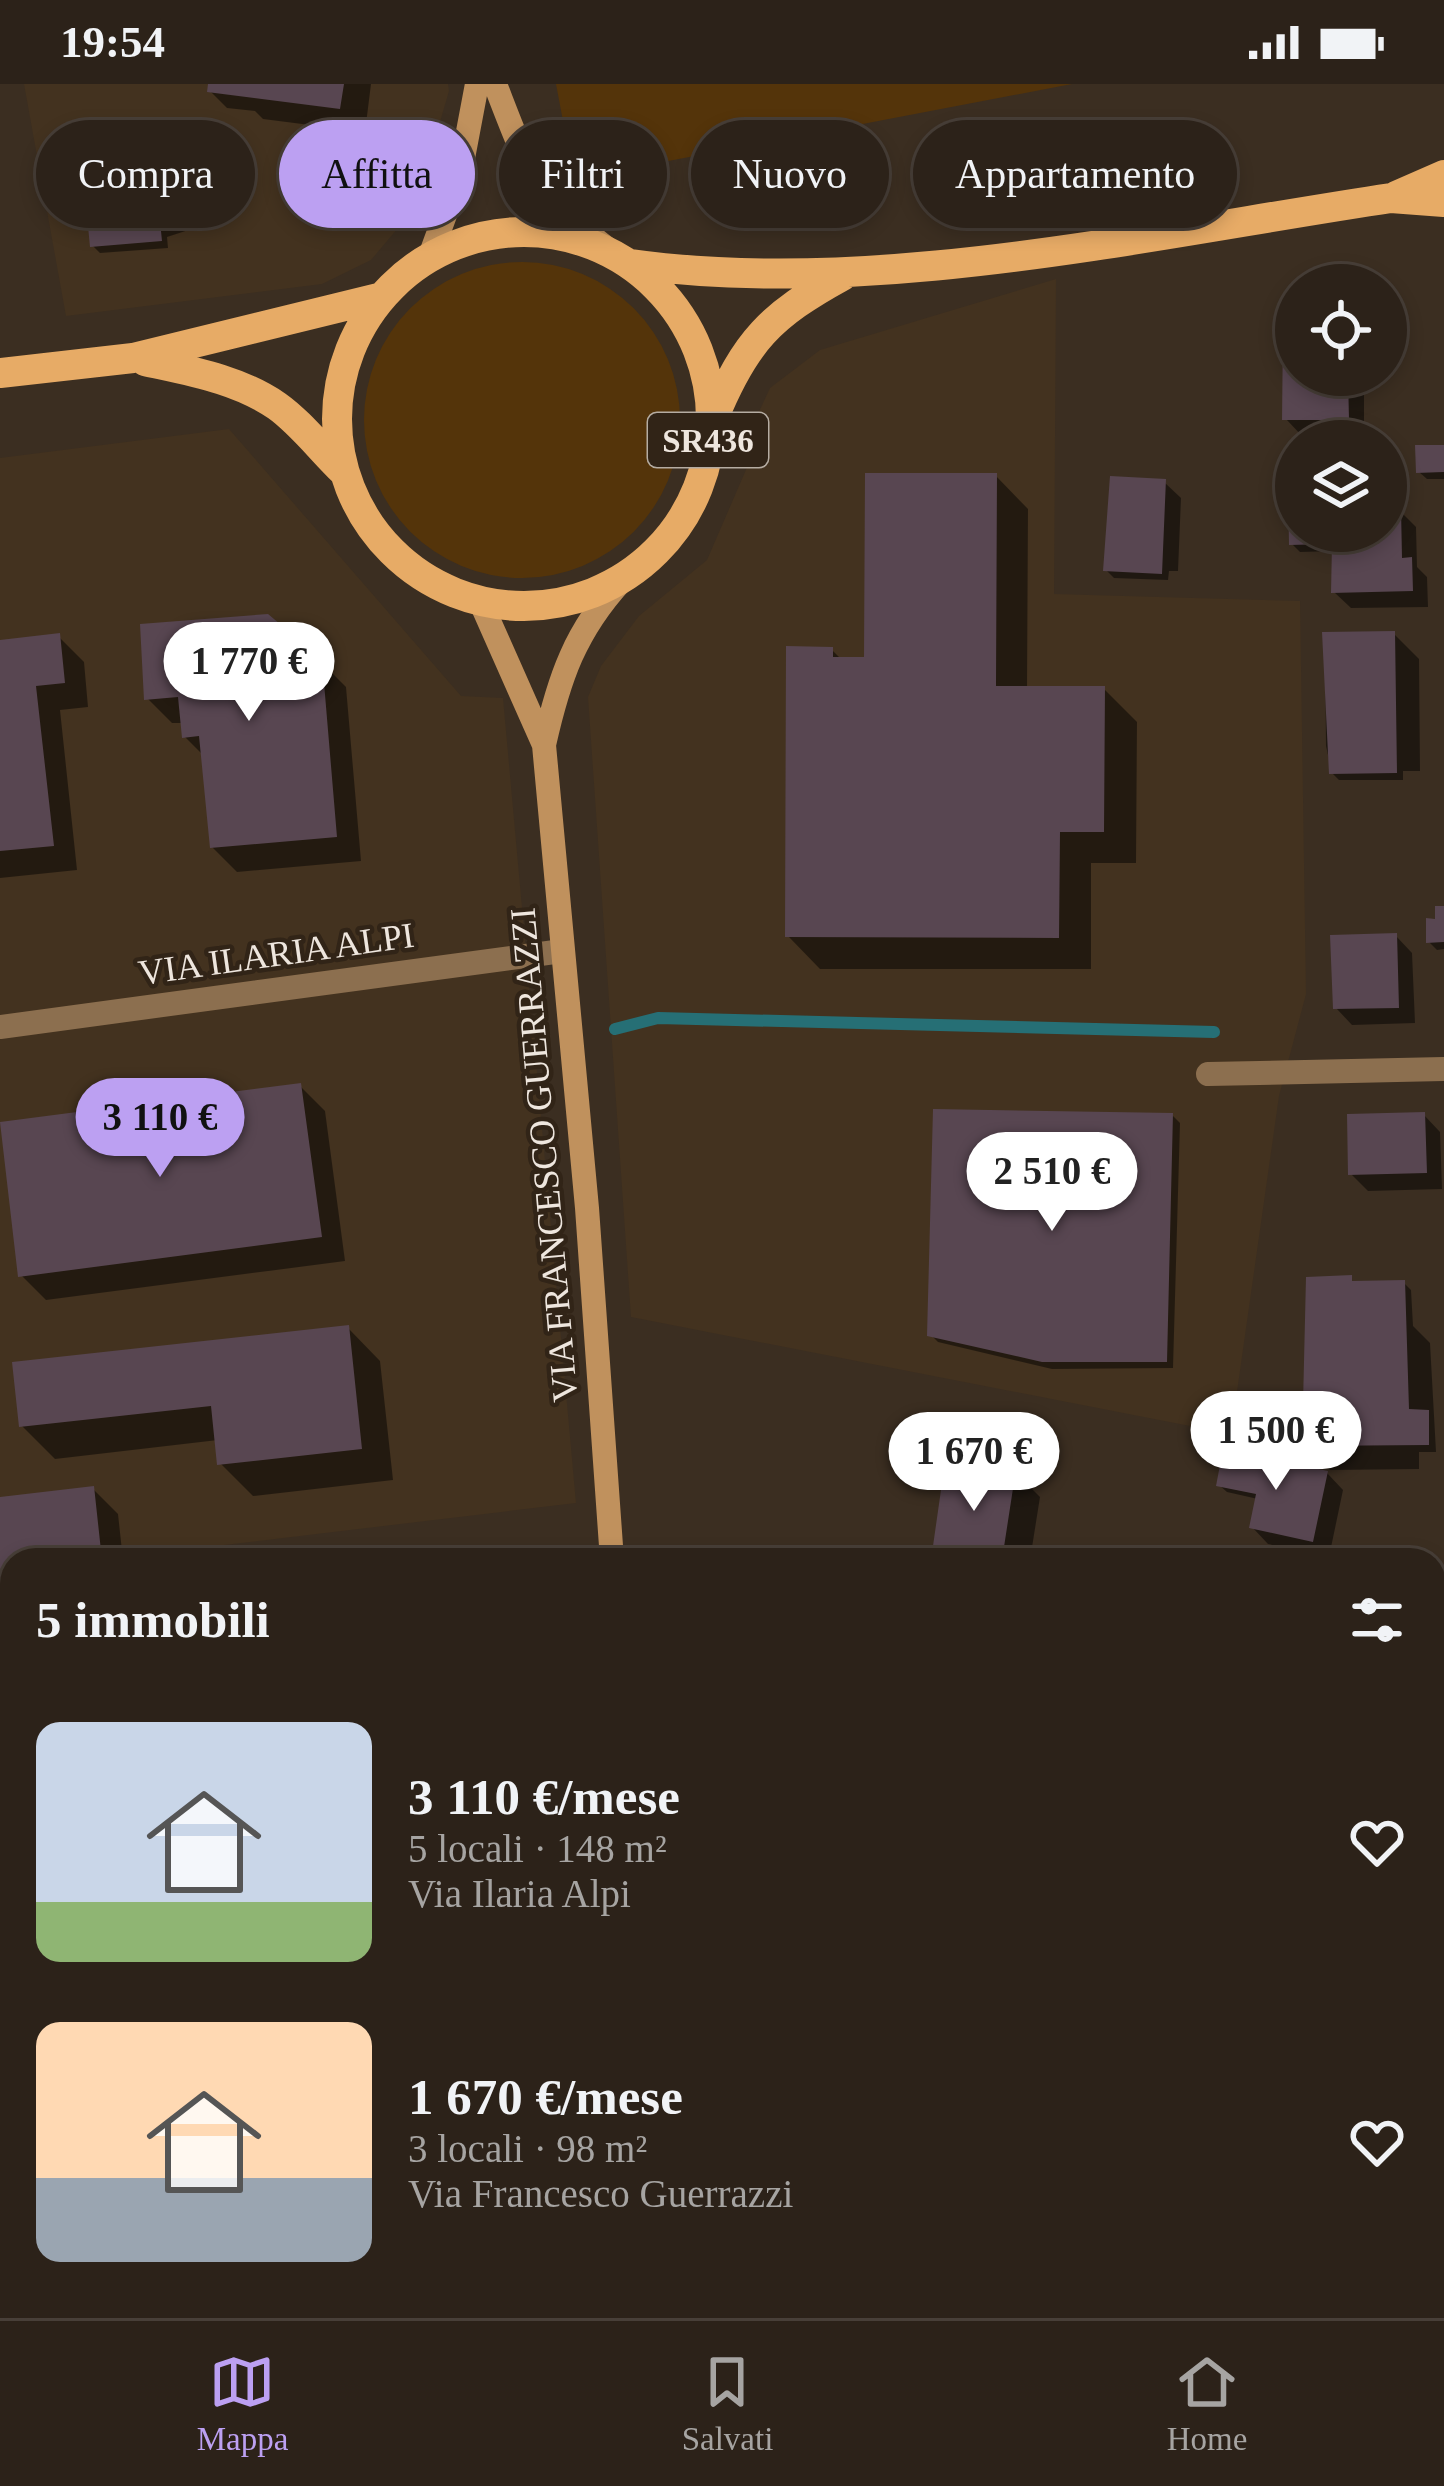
<!DOCTYPE html>
<html lang="it">
<head>
<meta charset="utf-8">
<style>
	body { margin:0; font-family:"Times New Roman",serif; background:#382f26; color:#f1f3f6; height:100vh; display:flex; flex-direction:column; font-size:45px; white-space:nowrap }
	* { box-sizing:border-box; margin:0 }
	p { font-size:39px; color:#a6a4a2 }
	.icon { flex:none; width:66px; height:66px; fill:none; stroke:currentColor; stroke-width:2; stroke-linecap:round; stroke-linejoin:round }
	.map { position:relative; flex:1; overflow:hidden }
	.sheet { position:absolute; left:0px; top:1464px; width:1446px; height:771px; display:flex; flex-direction:column; background:#2c2219; border-radius:36px 36px 0 0; box-shadow:0 6px 18px #0003,0 0 0 3px #483f38 }
	.sheet>* { flex:none }
	.guide { position:absolute; left:36px; top:36px; width:1374px; height:108px; display:flex; gap:24px }
	.buttons { position:absolute; left:1275px; top:180px; display:grid; gap:24px }
	.buttons a { display:grid; place-items:center; width:132px; height:132px; border-radius:50%; background:#2c2219; box-shadow:0 6px 18px #0003,0 0 0 3px #483f38; font-size:60px }
	.price { position:absolute; translate:-50% -102px; padding:0 27px; border-radius:42px; background:#fff; color:#222; font-size:39px; line-height:78px; filter:drop-shadow(0 3px 6px #0008) }
	.price::after { content:''; position:absolute; left:50%; top:72px; width:36px; height:27px; margin-left:-18px; background:inherit; clip-path:polygon(0 0,100% 0,50% 100%) }
	.price.current { background:#bca0f2; color:#111 }
	ul { padding:0; list-style:none }
	li { display:flex; align-items:center; gap:36px; height:300px; padding:0 36px }
	li span { display:grid; place-items:center; flex:none; width:336px; height:240px; border-radius:24px; color:#555 }
	li>.icon { margin-inline-start:auto }
	span .icon { width:144px; height:144px; fill:#fffc; stroke-width:1 }
	li b { font-size:51px }
	h2 { display:flex; justify-content:space-between; align-items:center; height:144px; padding:0 36px; font-size:51px }
	.tag { padding:0 42px; border-radius:54px; background:#2c2219; box-shadow:0 6px 18px #0003,0 0 0 3px #483f38; font-size:42px; line-height:108px }
	.tag.current { background:#bca0f2; color:#111 }
	.status { display:flex; justify-content:space-between; align-items:center; height:84px; padding:0 60px; background:#2c2219; direction:ltr }
	.status svg { height:33px; fill:currentColor }
	.tabs { display:flex; justify-content:space-around; align-items:center; height:168px; border-top:3px solid #483f38; background:#2c2219; font-size:33px; color:#a6a4a2 }
	.tabs a { display:grid; justify-items:center; gap:6px }
	.tabs .current { color:#bca0f2 }
	.map>svg:first-child { display:block }
	.built { fill:#43321f }
	.green { fill:#54340a }
	.shadow { fill:#0007 }
	.lines { fill:none; stroke-linecap:round; stroke-linejoin:round }
	.stream { stroke:#266f75; stroke-width:12 }
	.building { fill:#584651 }
	.street { stroke:#8c6f4f; stroke-width:24 }
	.secondary { stroke:#c0915d; stroke-width:24 }
	.primary { stroke:#e7ab66; stroke-width:30 }
	.labels { text-anchor:middle; stroke-width:9; stroke-linejoin:round; paint-order:stroke }
	.shield { fill:#312417; stroke:#b5aca2; stroke-width:3 }
	.shield-label { font-size:33px; font-weight:bold; fill:#eee6de }
	.street-label { font-size:36px; fill:#eee6de; stroke:#312417 }
</style>
</head>
<body>
<div class="status"><b>19:54</b><svg viewBox="0 0 49 12"><path d="M0 12V9h3v3zM5 12V6h3v6zM10 12V3h3v9zM15 12V0h3v12zM26 1h20v11H26zM47 4h2v5h-2z"/></svg></div>
<div class="map">
<svg width="1444" height="2234" viewBox="0 0 1444 2234">
	<rect width="100%" height="100%" fill="#3b2e21"/>
	<path class="built" d="M24 0H448L449 7 415 124 371 176 322 200 66 232Z
		M1056 195 1054 510 1300 517 1306 910 1279 1012 1231 1350 631 1233 588 613 601 582 639 532 707 476 755 365 757 332 770 304 820 266Z
		M229 345 461 612 503 614 576 1419 199 1464V1476H12V2173L0 2167V374Z
		M111 2223H225L221 2234H133Z"/>
	<path class="green" d="M556 0H1072L574 95Z
		M364 336a158 158 0 1 1 316 0a158 158 0 1 1-316 0Z"/>
	<path class="shadow" d="M211 0H371L365 48 263 35 255 27 227 24 210 7Z
		M119 69 132 82 213 76 229 92 222 119 207 140 167 153 168 164 100 169 93 162Z
		M1296 248V291H1364V351L1302 352 1286 335Z
		M1444 364V395H1427L1419 388Z
		M996 392 1028 425 1027 605H1104L1137 638 1136 779H1091V885H820L788 852 832 566 842 576H867Z
		M1164 398 1181 414 1178 487H1169L1168 496 1114 494 1106 486Z
		M1296 405V447H1386V427H1400L1416 443 1417 483 1427 493 1428 523 1351 524 1334 508 1335 467 1300 468 1292 460Z
		M1394 550 1419 575 1420 687H1403V696H1339L1332 689 1326 662 1325 551Z
		M59 553 84 578 88 623 60 626 77 786 0 794V559Z
		M320 577 346 603 361 777 237 788 212 763 204 672 185 653 183 639H172L147 614Z
		M1444 825V865L1437 866 1429 858Z
		M1396 852 1412 869 1415 939 1352 941 1336 924Z
		M300 1002 325 1027 345 1177 46 1216 21 1191Z
		M1172 1031 1180 1039 1173 1284 1052 1285 938 1258 930 1250Z
		M1424 1031 1440 1048 1442 1105 1368 1107 1351 1090Z
		M1404 1199 1411 1206 1413 1242 1430 1259 1436 1368H1419V1385L1330 1386 1305 1361Z
		M348 1244 380 1277 393 1396 253 1412 220 1379 218 1356 55 1375 22 1342Z
		M1015 1388 1040 1413 1030 1476H933L966 1398Z
		M1327 1389 1343 1406 1329 1473 1268 1460 1252 1443 1258 1415 1227 1408 1219 1401Z
		M93 1405 118 1430 123 1476H12V1638L0 1626V1416Z
		M1434 1550 1444 1552V1603L1434 1601Z
		M0 1969H12V2133L0 2132Z
		M1434 2049 1444 2052V2136L1434 2133Z
		M341 2223H486L482 2234H337Z
		M521 2223H561L557 2234H541Z
		M838 2223H1243L1239 2234H846Z"/>
	<g class="lines">
		<path class="stream" d="M615 945 658 934 1214 948"/>
	</g>
	<path class="building" d="M208 0H344L340 25 207 8Z
		M120 66 121 80 214 73 207 102 191 124 160 137 162 157 90 163 81 69Z
		M1283 245H1296V291H1348L1349 336H1282Z
		M1415 361H1444V388L1416 389Z
		M865 389H997L996 602H1105L1104 748H1060L1059 854 785 853 786 562 833 563V573H864Z
		M1110 392 1166 395 1162 490 1103 487Z
		M1288 402H1296V447H1386V424H1401L1402 474 1412 473 1413 507 1331 509 1332 460 1289 461Z
		M268 530 322 575 337 753 210 764 199 652 182 654 178 613 144 616 140 540Z
		M1395 547 1397 689 1329 690 1322 548Z
		M60 549 65 599 36 602 54 762 0 767V556Z
		M1435 822H1444V858L1426 859V834L1435 835Z
		M1397 849 1399 924 1333 925 1330 851Z
		M301 999 322 1153 18 1193 0 1038Z
		M933 1025 1173 1029 1167 1278H1042L927 1252Z
		M1425 1028 1427 1089 1348 1091 1347 1030Z
		M1352 1191V1197L1405 1196 1409 1325 1429 1326V1361L1302 1362 1306 1193Z
		M349 1241 362 1365 217 1381 211 1322 19 1343 12 1278Z
		M1223 1365 1328 1387 1313 1458 1249 1444 1256 1410 1216 1402Z
		M967 1377 1016 1385 1002 1476H931L943 1392 964 1394Z
		M94 1402 102 1476H12V1625L0 1626V1413Z
		M1434 1547 1444 1549 1442 1592 1434 1590Z
		M1434 1665 1444 1668V1714L1434 1711Z
		M3 1831H12V1919H2Z
		M0 1966H12V2110H0Z
		M1434 2046 1444 2049V2125L1434 2123Z
		M1434 2194H1444V2234H1326L1325 2223H1434Z
		M338 2223H453L449 2234H334Z
		M520 2223H551L547 2234Z
		M828 2223H1200L1196 2234H857Z"/>
	<g class="lines">
		<path class="street" d="M0 943 562 867
			M1208 990 1444 985
			M0 2206 12 2213
			M31 2223 52 2234"/>
		<path class="secondary" d="M495 0C530 90 534 110 613 169
			M430 172 460 90 477 0
			M481 519 544 661 587 1124 612 1476
			M544 661C559 594 575 547 622 496
			M635 2234 637 2223"/>
		<path class="primary" d="M1396 112 1444 91
			M337 335a187 187 0 1 1 374 0a187 187 0 1 1-374 0Z
			M631 180C873 214 1150 150 1391 114L1444 118
			M145 277C190 287 238 295 277 322 301 339 322 367 344 388
			M0 289 133 274 382 213
			M714 333C745 257 771 231 842 192"/>
	</g>
	<g class="labels">
		<rect class="shield" x="648" y="329" width="120" height="54" rx="9"/>
		<g class="shield-label">
			<text x="708" y="368">SR436</text>
		</g>
		<g class="street-label">
			<text transform="translate(276 869) rotate(-8)" y="13">VIA ILARIA ALPI</text>
			<text transform="translate(543 1071) rotate(-95)" y="13">VIA FRANCESCO GUERRAZZI</text>
		</g>
	</g>
</svg>
<div class="buttons">
<a><svg class="icon" aria-label="locate" viewBox="0 0 24 24"><circle cx="12" cy="12" r="6"/><path d="M12 2v4M12 18v4M2 12h4M18 12h4"/></svg></a>
<a><svg class="icon" aria-label="layers" viewBox="0 0 24 24"><path d="M12 4l9 5-9 5-9-5zM3 14l9 5 9-5"/></svg></a>
</div>
<b class="price" style="left:249px;top:640px">1 770 €</b>
<b class="price current" style="left:160px;top:1096px">3 110 €</b>
<b class="price" style="left:1052px;top:1150px">2 510 €</b>
<b class="price" style="left:1276px;top:1409px">1 500 €</b>
<b class="price" style="left:974px;top:1430px">1 670 €</b>
<div class="guide">
<a class="tag">Compra</a>
<a class="tag current">Affitta</a>
<a class="tag">Filtri</a>
<a class="tag">Nuovo</a>
<a class="tag">Appartamento</a>
</div>
<section class="sheet">
<h2>5 immobili<svg class="icon" aria-label="filters" viewBox="0 0 24 24"><path d="M4 7h16M4 17h16"/><circle cx="9" cy="7" r="2"/><circle cx="15" cy="17" r="2"/></svg></h2>
<ul>
<li><span style="background:linear-gradient(#c9d6e8 75%,#8fb573 0)"><svg class="icon" aria-label="home" viewBox="0 0 24 24"><path d="M3 11l9-7 9 7M6 9v11h12V9"/></svg></span><div><b>3 110 €/mese</b><p>5 locali · 148 m²</p><p>Via Ilaria Alpi</p></div><svg class="icon" aria-label="heart" viewBox="0 0 24 24"><path d="M12 20l-8-8c-3-5 5-10 8-4 3-6 11-1 8 4z"/></svg></li>
<li><span style="background:linear-gradient(#ffd9b3 65%,#9aa5b1 0)"><svg class="icon" aria-label="home" viewBox="0 0 24 24"><path d="M3 11l9-7 9 7M6 9v11h12V9"/></svg></span><div><b>1 670 €/mese</b><p>3 locali · 98 m²</p><p>Via Francesco Guerrazzi</p></div><svg class="icon" aria-label="heart" viewBox="0 0 24 24"><path d="M12 20l-8-8c-3-5 5-10 8-4 3-6 11-1 8 4z"/></svg></li>
</ul>
</section>
</div>
<nav class="tabs">
<a class="current"><svg class="icon" aria-label="map" viewBox="0 0 24 24"><path d="M3 6l6-2 6 2 6-2v14l-6 2-6-2-6 2zM9 4v14M15 6v14"/></svg>Mappa</a>
<a><svg class="icon" aria-label="saved" viewBox="0 0 24 24"><path d="M7 4h10v16l-5-4-5 4z"/></svg>Salvati</a>
<a><svg class="icon" aria-label="home" viewBox="0 0 24 24"><path d="M3 11l9-7 9 7M6 9v11h12V9"/></svg>Home</a>
</nav>
</body>
</html>
